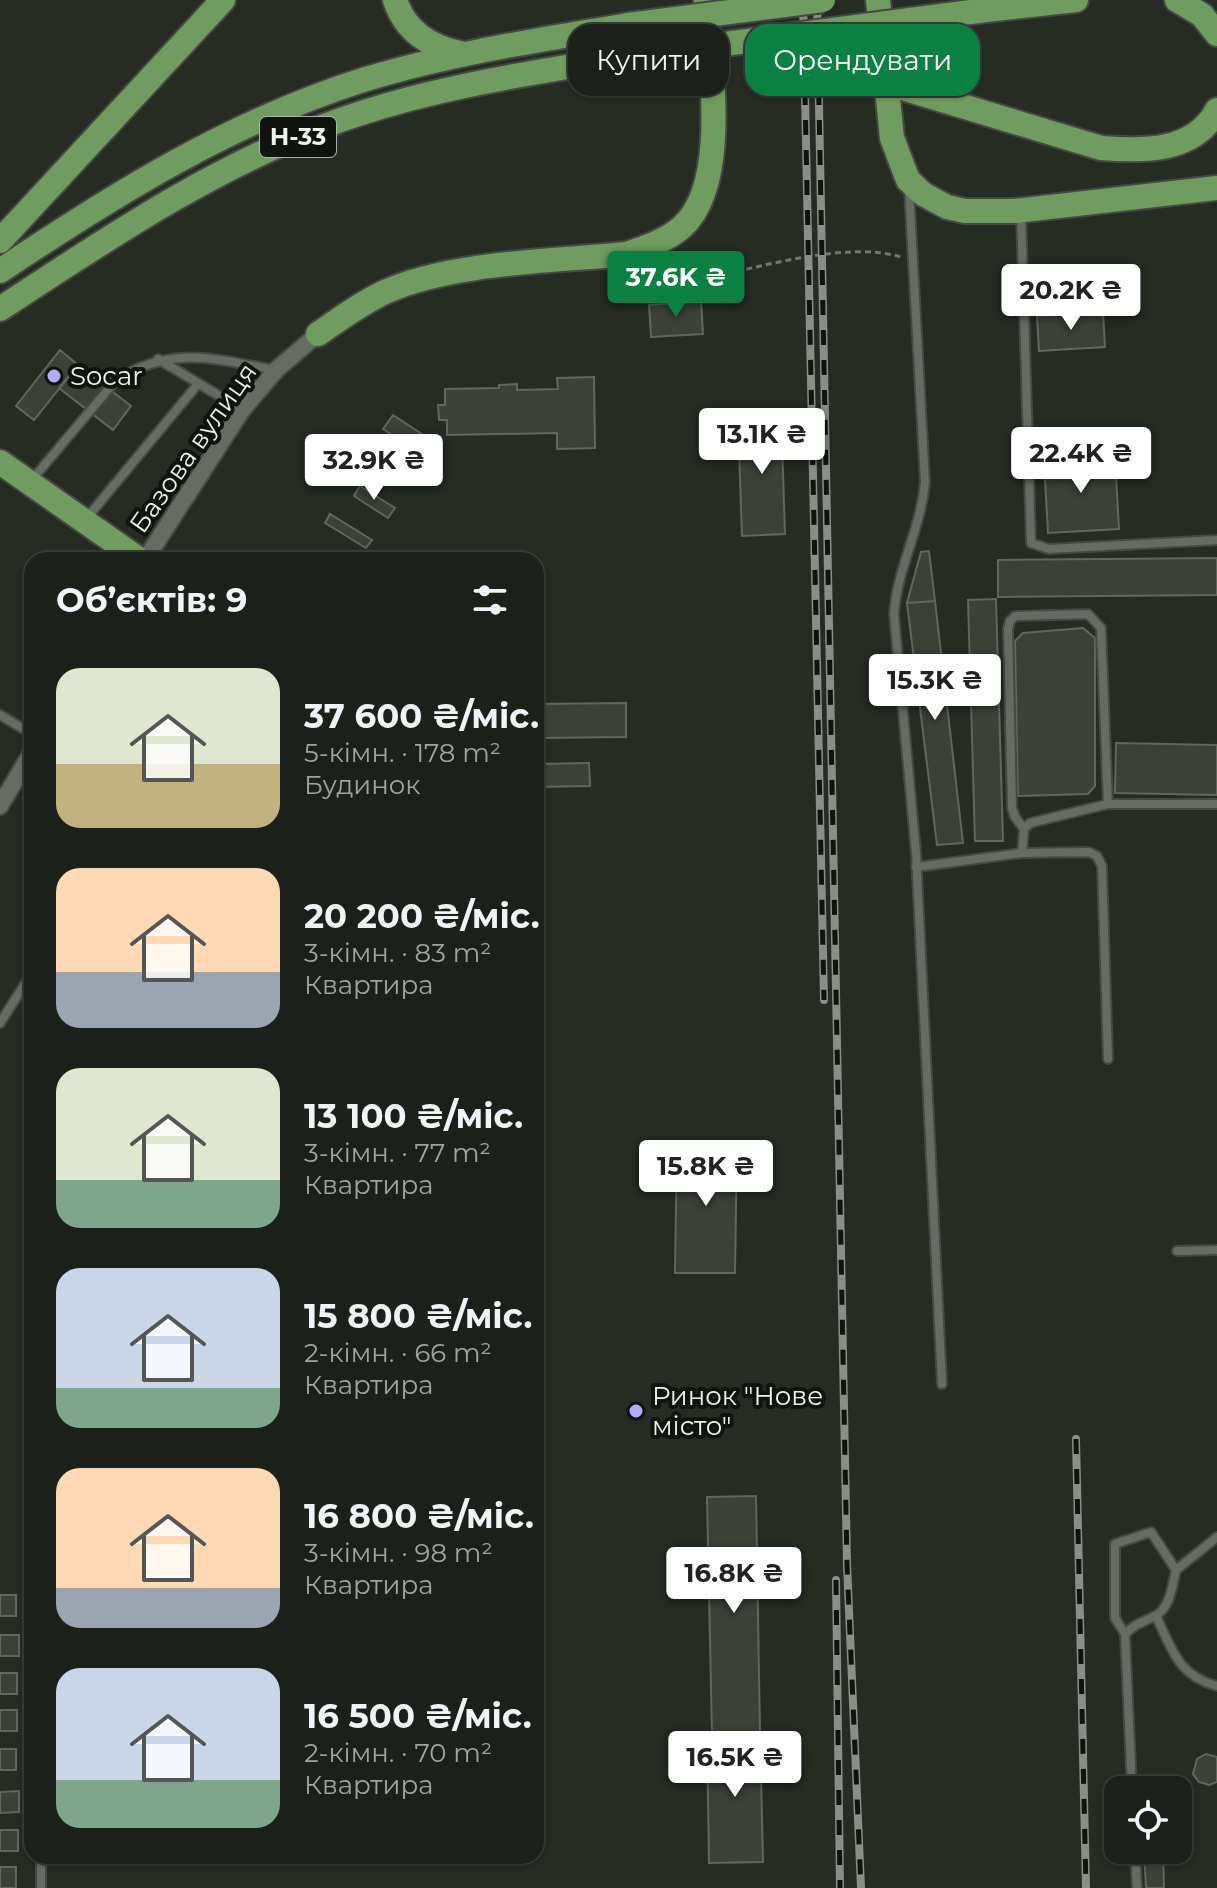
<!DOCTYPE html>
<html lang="uk">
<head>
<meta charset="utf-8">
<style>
	body { margin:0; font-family:Montserrat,sans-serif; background:#292d28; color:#f1f3f6; height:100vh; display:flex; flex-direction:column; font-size:30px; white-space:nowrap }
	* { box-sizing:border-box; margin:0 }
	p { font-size:26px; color:#a0a3a3 }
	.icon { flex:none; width:44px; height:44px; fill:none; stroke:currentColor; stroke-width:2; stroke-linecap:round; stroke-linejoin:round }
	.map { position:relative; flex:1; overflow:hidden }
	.side { position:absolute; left:24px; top:552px; width:520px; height:1312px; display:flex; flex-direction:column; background:#1c201b; border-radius:24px; box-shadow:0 2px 6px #0004,0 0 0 2px #3a3e3a }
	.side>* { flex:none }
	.banner { position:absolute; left:568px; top:24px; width:528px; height:72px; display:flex; gap:16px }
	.tools { position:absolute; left:1104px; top:1776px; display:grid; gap:16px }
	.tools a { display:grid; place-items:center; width:88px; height:88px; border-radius:16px; background:#1c201b; box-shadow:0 2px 6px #0004,0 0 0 2px #3a3e3a; font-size:40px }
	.price { position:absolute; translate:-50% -68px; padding:0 18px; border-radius:8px; background:#fff; color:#222; font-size:26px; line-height:52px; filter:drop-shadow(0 2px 4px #0008) }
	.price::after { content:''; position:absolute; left:50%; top:48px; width:24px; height:18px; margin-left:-12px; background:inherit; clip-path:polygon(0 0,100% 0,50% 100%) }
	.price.current { background:#0b8043; color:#fff }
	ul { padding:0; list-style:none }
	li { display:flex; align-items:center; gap:24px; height:200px; padding:0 32px }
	li span { display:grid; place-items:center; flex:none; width:224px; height:160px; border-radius:24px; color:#555 }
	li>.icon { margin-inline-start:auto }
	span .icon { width:96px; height:96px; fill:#fffc; stroke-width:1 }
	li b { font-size:34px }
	h2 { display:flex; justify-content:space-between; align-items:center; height:96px; padding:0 32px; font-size:34px }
	.pill { padding:0 28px; border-radius:24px; background:#1c201b; box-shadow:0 2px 6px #0004,0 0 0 2px #3a3e3a; font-size:28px; line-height:72px }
	.pill.current { background:#0b8043; color:#fff }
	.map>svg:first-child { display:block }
	.building { fill:#3b4038; stroke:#60665e; stroke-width:2 }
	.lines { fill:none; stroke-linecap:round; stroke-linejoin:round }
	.lane-casing { stroke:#454943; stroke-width:12 }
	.street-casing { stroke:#454943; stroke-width:20 }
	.primary-casing { stroke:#454943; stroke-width:28 }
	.path { stroke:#727670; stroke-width:3; stroke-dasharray:6 4; stroke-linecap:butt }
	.lane { stroke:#666c63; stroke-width:8 }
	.street { stroke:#666c63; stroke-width:16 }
	.primary { stroke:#719c5f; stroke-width:24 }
	.rail-casing { stroke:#8a8e88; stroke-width:8 }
	.rail { stroke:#111310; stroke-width:5; stroke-dasharray:15; stroke-linecap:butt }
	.primary-bridge-casing { stroke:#454943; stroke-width:28; stroke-linecap:butt }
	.primary-bridge { stroke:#719c5f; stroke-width:24 }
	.poi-dot { fill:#b2adf9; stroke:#111310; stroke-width:3 }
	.labels { text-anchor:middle; stroke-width:8; stroke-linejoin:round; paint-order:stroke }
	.shield { fill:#111310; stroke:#acafab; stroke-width:2 }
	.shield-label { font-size:24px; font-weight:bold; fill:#eef2ed }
	.poi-label { font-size:26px; fill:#eef2ed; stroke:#111310; text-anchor:start }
	.street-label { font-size:26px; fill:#eef2ed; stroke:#111310 }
</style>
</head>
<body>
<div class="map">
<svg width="1217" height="1888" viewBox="0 0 1217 1888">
	<rect width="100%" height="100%" fill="#262b24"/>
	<path class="building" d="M701 301 703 334 651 337 649 305Z
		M1103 312 1105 347 1039 351 1037 316Z
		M60 350 78 365 34 420 16 406Z
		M78 365 131 406 113 430 59 388Z
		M594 377 595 448 557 449V433L447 435V420H439L438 405H445V389L499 388V385L517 384V390L558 389 557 378Z
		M767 410H781L785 534 742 536 738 422 768 421Z
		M393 415 425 436 416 451 383 429Z
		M1115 457 1119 529 1048 533 1044 460Z
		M360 486 395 508 388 518 354 496Z
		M330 514 372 540 366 548 325 523Z
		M929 551 935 601 907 603 921 552Z
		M1217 558V595L998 597V560Z
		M996 599 1003 841H975L968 600Z
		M935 601 963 843 937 845 907 603Z
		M1083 628 1095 638V786L1088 794 1018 796 1015 641 1023 633Z
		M626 703V737L536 738V704Z
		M1116 743 1217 745V795L1115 793Z
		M589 763 590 786 536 787V764Z
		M677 1142 737 1143 735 1273H675Z
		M756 1496 760 1734 712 1735 707 1497Z
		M0 1595H16V1616H0Z
		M0 1635H19V1656H0Z
		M0 1673H17V1694H0Z
		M0 1710H17V1731H0Z
		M760 1734 763 1862 709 1863 707 1735Z
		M0 1749H16V1770H0Z
		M1206 1754 1217 1757V1782L1209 1785 1199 1782 1193 1774 1197 1759Z
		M19 1791V1812L0 1813V1792Z
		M0 1830H18V1851H0Z
		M1144 1850H1163L1164 1888H1146Z
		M0 1867H16V1888H0Z"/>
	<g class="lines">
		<defs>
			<path id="lane" d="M909 189 925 482C921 528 897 569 894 614L916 853 942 1384
				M1021 211 1031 543 1049 549 1217 540
				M158 359 241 409
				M30 482 117 379C174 345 214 359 275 370
				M86 519 198 384
				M0 715 32 734
				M1024 829 1015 817 1012 808 1008 629 1010 621 1015 616 1088 614 1101 628 1108 804
				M1022 853 1024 829 1030 823 1108 804H1217
				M916 867 1022 853 1089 852 1097 856 1102 866 1108 1059
				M0 1023 32 973
				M1177 1251 1217 1250
				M1156 1616C1172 1649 1178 1676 1217 1686
				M1125 1634C1138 1622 1139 1624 1153 1617 1171 1609 1172 1586 1176 1570
				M1132 1790 1125 1634 1115 1618V1544L1151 1532 1176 1570 1217 1537
				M1135 1850 1137 1888
				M41 1888V1856"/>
			<path id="street" d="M145 560 242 410 276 370 318 334
				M0 806 32 752"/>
			<path id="primary" d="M395 0C405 31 430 47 460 53
				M878 0 892 138 908 180 923 194 947 207 965 211H1015L1217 188
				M1177 0 1202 15 1217 34
				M986 10 1076 0
				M886 83 1101 148C1143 151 1194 153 1217 110
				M0 241 223 0
				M0 271C115 194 232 121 366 79 451 53 540 40 628 25
				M0 309C108 238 213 167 335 122 431 87 532 73 632 56
				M318 334C340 319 361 303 385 292 451 262 554 261 627 254 646 247 666 241 682 227 731 183 709 60 706 0
				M0 462 140 560"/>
		</defs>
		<use href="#lane" class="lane-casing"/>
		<use href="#street" class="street-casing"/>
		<use href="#primary" class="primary-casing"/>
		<path class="path" d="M675 254 709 278C763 266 848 241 901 257"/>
		<use href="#lane" class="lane"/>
		<use href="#street" class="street"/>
		<use href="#primary" class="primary"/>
		<defs>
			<path id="rail" d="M803 0 824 1000
				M817 0 847 1564 861 1888
				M1076 1439 1086 1888
				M836 1580 840 1888"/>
		</defs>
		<use href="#rail" class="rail-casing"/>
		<use href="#rail" class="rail"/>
		<defs>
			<path id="primary-bridge" d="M628 25 823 0
				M632 56 986 10"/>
		</defs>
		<use href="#primary-bridge" class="primary-bridge-casing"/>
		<use href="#primary-bridge" class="primary-bridge"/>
	</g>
	<g class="poi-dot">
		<circle cx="54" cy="376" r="8"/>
		<circle cx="636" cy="1411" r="8"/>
	</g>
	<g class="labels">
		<rect class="shield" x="260" y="117" width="76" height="40" rx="6"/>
		<g class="shield-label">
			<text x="298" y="145">Н-33</text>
		</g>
		<g class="poi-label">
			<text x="70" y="385">Socar</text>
			<text x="652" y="1405">Ринок "Нове<tspan x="652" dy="30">місто"</tspan></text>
		</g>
		<g class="street-label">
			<text transform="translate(193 448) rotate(-55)" y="9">Базова вулиця</text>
		</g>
	</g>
</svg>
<div class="tools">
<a><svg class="icon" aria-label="locate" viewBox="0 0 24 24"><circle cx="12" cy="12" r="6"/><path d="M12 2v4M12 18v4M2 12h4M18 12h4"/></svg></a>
</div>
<b class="price current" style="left:676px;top:319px">37.6K ₴</b>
<b class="price" style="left:1071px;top:332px">20.2K ₴</b>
<b class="price" style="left:762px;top:476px">13.1K ₴</b>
<b class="price" style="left:1081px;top:495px">22.4K ₴</b>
<b class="price" style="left:374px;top:502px">32.9K ₴</b>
<b class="price" style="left:935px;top:722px">15.3K ₴</b>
<b class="price" style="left:706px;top:1208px">15.8K ₴</b>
<b class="price" style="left:734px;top:1615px">16.8K ₴</b>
<b class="price" style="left:735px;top:1799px">16.5K ₴</b>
<div class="banner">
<a class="pill">Купити</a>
<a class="pill current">Орендувати</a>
</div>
<section class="side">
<h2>Об’єктів: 9<svg class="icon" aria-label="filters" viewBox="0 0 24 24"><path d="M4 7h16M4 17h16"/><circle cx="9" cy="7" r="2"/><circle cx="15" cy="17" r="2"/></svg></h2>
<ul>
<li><span style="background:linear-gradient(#dfe7d0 60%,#c2b280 0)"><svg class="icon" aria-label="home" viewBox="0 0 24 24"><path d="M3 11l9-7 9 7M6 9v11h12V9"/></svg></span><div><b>37 600 ₴/міс.</b><p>5-кімн. · 178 m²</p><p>Будинок</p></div></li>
<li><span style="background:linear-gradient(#ffd9b3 65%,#9aa5b1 0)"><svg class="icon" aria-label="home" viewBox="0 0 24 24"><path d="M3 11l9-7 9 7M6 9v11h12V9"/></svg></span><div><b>20 200 ₴/міс.</b><p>3-кімн. · 83 m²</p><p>Квартира</p></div></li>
<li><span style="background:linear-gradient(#dfe7d0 70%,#7fa58c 0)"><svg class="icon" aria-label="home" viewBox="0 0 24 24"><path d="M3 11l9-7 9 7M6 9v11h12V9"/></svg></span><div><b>13 100 ₴/міс.</b><p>3-кімн. · 77 m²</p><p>Квартира</p></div></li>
<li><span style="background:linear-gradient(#c9d6e8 75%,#7fa58c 0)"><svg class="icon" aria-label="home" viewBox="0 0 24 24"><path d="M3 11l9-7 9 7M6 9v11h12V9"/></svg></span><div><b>15 800 ₴/міс.</b><p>2-кімн. · 66 m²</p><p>Квартира</p></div></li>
<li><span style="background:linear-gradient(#ffd9b3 75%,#9aa5b1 0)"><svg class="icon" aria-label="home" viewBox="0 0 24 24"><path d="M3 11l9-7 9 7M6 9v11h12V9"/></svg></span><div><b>16 800 ₴/міс.</b><p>3-кімн. · 98 m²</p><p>Квартира</p></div></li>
<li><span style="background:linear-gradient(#c9d6e8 70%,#7fa58c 0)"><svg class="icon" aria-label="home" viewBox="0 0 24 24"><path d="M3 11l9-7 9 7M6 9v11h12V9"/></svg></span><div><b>16 500 ₴/міс.</b><p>2-кімн. · 70 m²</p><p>Квартира</p></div></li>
</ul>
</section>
</div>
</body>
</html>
